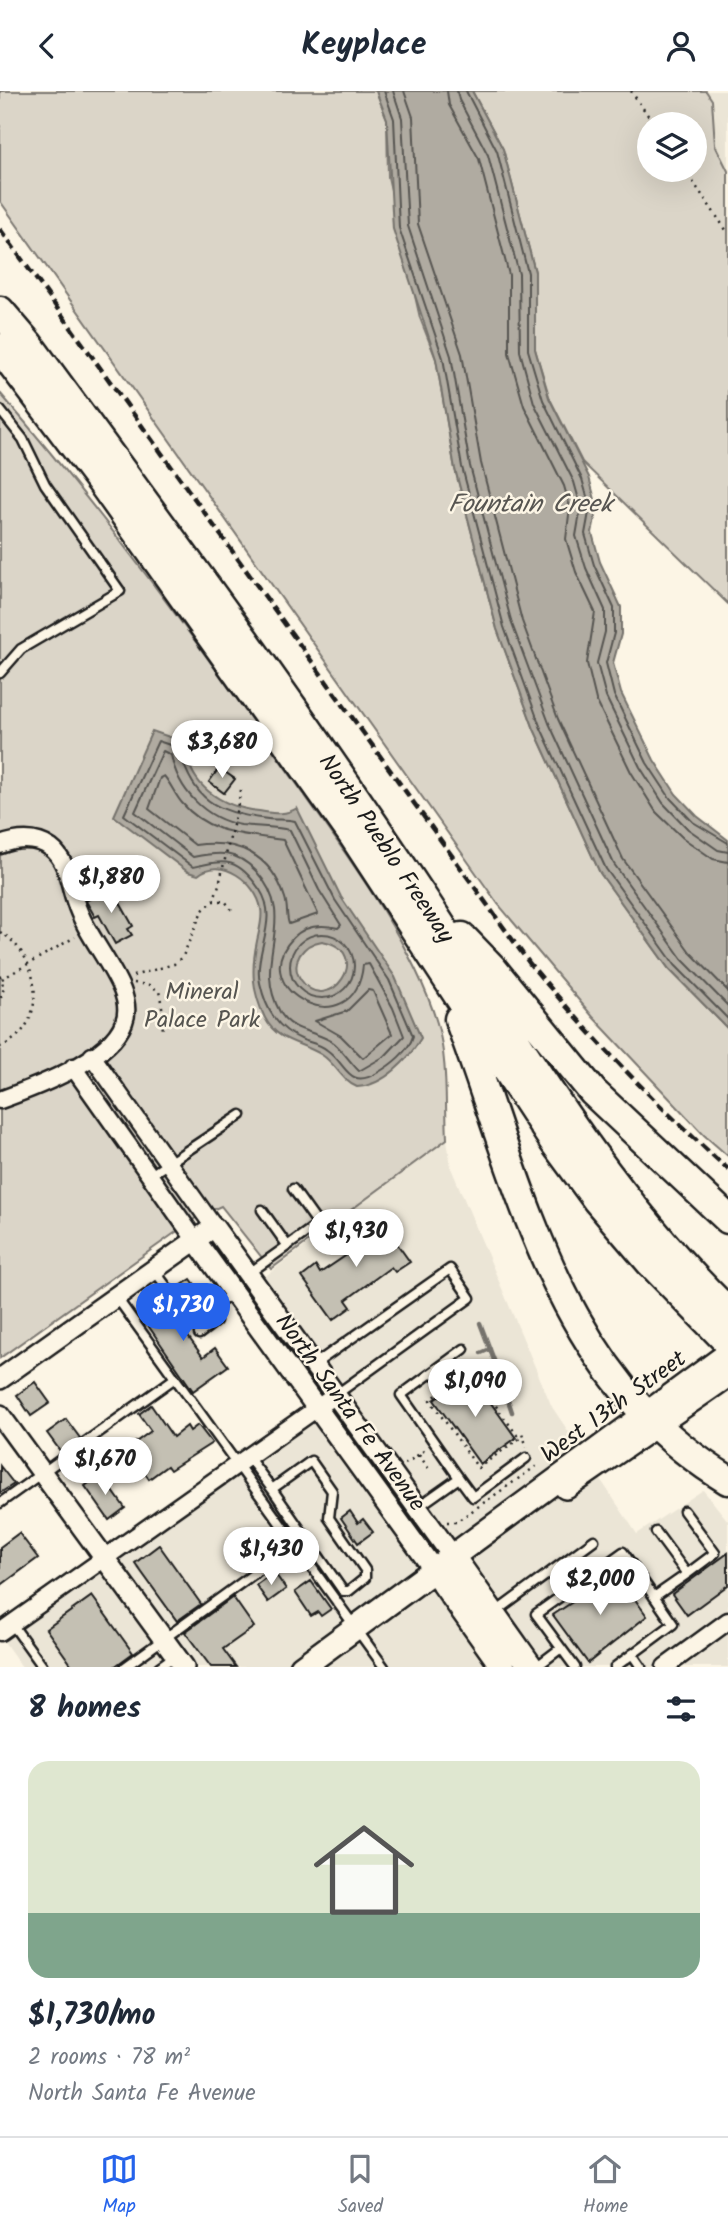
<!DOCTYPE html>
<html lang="en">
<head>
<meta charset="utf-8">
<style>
	body { margin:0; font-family:Kalam,sans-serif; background:#f2f2f3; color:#1f2937; height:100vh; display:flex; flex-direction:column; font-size:26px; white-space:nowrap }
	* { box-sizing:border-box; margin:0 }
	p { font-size:23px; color:#747a83 }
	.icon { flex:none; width:38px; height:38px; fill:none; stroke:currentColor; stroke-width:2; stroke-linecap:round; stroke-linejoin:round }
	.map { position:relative; height:1576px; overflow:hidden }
	.side { display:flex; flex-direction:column; background:#fff; flex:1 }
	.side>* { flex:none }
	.fabs { position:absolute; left:637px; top:21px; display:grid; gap:14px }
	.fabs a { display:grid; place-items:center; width:70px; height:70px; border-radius:50%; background:#fff; box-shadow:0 7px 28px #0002; font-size:35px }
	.price { position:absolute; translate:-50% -60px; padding:0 16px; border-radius:24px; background:#fff; color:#222; font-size:23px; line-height:46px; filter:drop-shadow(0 2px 4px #0008) }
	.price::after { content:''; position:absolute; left:50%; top:42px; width:21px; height:16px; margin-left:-10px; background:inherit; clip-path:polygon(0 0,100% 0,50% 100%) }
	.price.current { background:#2563eb; color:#fff }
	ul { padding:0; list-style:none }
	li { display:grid; align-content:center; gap:14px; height:371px; padding:0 28px }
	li+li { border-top:2px solid #e0e1e3 }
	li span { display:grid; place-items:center; height:217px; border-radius:21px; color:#555 }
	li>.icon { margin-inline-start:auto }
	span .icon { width:126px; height:126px; fill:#fffc; stroke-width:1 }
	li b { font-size:30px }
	h2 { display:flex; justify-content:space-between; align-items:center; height:84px; padding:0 28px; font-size:30px }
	header { display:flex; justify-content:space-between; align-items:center; height:91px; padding:0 28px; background:#fff; font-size:32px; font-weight:600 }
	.dock { display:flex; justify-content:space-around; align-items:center; height:98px; border-top:2px solid #e0e1e3; background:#fff; font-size:19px; color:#747a83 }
	.dock a { display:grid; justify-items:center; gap:4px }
	.dock .current { color:#2563eb }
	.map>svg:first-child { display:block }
	.built { fill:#ebe5d6 }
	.green { fill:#dbd5c8; stroke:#7c7872; stroke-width:2; fill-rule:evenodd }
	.water { fill:#b0aba1; stroke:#75726c; stroke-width:2; fill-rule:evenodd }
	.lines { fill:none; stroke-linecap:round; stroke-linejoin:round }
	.shore { stroke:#575551; stroke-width:2 }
	.stream { stroke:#75726c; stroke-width:4.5 }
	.building { fill:#c4c0b3; stroke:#1c1c1c; stroke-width:2 }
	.service-casing { stroke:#1c1c1c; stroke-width:13 }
	.minor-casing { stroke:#1c1c1c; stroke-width:21 }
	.tertiary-casing { stroke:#1c1c1c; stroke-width:24 }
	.secondary-casing { stroke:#1c1c1c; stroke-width:28 }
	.motorway-casing { stroke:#1c1c1c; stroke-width:33 }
	.path { stroke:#1c1c1c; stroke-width:2.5; stroke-dasharray:2 5; stroke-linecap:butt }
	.service { stroke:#fcf5e5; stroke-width:8 }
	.minor { stroke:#fcf5e5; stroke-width:16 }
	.tertiary { stroke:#fcf5e5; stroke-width:19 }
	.secondary { stroke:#fcf5e5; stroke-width:23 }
	.motorway { stroke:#fcf5e5; stroke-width:28 }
	.rail { stroke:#1c1c1c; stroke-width:4.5; stroke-dasharray:10 5; stroke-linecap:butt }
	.labels { text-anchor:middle; stroke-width:5; stroke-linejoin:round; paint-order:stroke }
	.street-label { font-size:24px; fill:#1c1c1c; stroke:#fcf5e5 }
	.park-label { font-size:24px; fill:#555450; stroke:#fcf5e5 }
	.water-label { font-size:26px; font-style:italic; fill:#575551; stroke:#fcf5e5 }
</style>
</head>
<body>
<header><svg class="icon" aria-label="back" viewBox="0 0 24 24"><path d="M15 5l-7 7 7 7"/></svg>Keyplace<svg class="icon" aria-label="person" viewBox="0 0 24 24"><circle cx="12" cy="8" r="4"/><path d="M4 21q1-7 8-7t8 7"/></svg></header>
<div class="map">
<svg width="728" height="1576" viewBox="0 0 728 1576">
	<rect width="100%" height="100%" fill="#fcf5e5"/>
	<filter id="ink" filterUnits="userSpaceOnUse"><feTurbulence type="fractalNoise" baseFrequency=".0143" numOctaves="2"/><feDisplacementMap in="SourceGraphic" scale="14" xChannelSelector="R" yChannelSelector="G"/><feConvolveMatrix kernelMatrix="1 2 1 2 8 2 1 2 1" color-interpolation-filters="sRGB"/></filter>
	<g filter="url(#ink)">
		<path class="built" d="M664 0H728V87L695 33Z
			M447 1048 451 1077 552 1316 637 1443 703 1399 728 1430V1576H22L0 1545 323 1307 247 1199Z"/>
		<path class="green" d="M0 0H376L387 28 388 86 420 227 436 268 455 378 497 538 534 638 600 782 669 878 728 938V1065L704 1044 593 926 498 813 0 110Z
			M472 0H706L712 9 715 54 728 80V513L582 371 550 308 535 258V181L503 58ZM649 33H695V79H649Z
			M0 302C104 422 198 552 289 682 339 753 412 849 437 932 448 969 445 1010 447 1048L271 1178 221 1115 197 1126 0 1267Z"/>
		<path class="water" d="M376 0H472L503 58 535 181V258L549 307 589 386 597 416 592 442 600 471 621 516V543L613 572 621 602 654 669 676 703 697 725 728 749V938L669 878 600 782 534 638 497 538 455 378 436 268 393 138 387 28Z
			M152 640 187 652C185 694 222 716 259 720 273 722 285 725 297 717L341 806 395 886 421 947C409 968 384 995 357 996 342 990 336 973 322 964 302 951 278 952 265 927 252 901 251 878 257 850 259 840 263 828 261 818 257 792 221 764 198 784L188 781 114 725ZM322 850C377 860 328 928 301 889 289 871 303 853 322 850Z"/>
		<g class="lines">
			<path class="shore" d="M384 0 394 28 399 137 443 267 462 376 504 536 540 635 606 778 675 874 728 928
				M393 0 402 27 408 135 451 265 470 375 512 533 549 632 614 773 682 868 728 915
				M404 0 413 26 418 133 462 263 481 372 522 530 558 628 623 768 690 861 728 900
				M447 0 449 14 479 68 509 184V262L524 315 564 395 570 416 566 448 576 481 595 521 587 572 596 609 631 681 656 721 683 747 713 768 728 771
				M457 0 459 9 488 64 519 183 520 260 534 312 574 391 581 416 576 445 586 477 605 519V541L597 572 606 606 640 676 663 712 688 738 718 759 728 761
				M466 0 497 60 528 182V259L543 309 582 388 590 416 585 443 594 474 614 517V542L606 572 614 604 647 672 670 707 693 731 728 752
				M158 650 179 657C192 709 216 722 268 728 277 729 288 728 295 730L335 809 389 889 413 945C409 960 391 974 377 982 348 999 347 973 327 959 320 953 311 952 303 949 277 938 266 919 260 892 253 861 280 829 260 799 238 767 227 768 193 776L124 724Z
				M163 660 171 664C178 699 205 728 241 734 257 736 275 735 290 739L319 799 341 834 338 837C321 833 305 834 293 847 242 899 355 957 363 874L369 873 393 917 404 945 385 965 359 980C350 971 343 960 334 952 317 940 291 941 280 921 250 866 301 830 256 780 236 759 219 761 193 766L135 721Z
				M164 685C171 693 175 704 182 712 209 744 245 743 283 749L318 823 289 833C286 825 288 816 285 807 271 763 237 748 195 754L149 718 160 687Z
				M290 875a32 32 0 1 1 64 0a32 32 0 1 1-64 0Z
				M368 899 373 900 392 943 363 967 341 945 315 930 347 920Z"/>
			<path class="stream" d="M480 1232 500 1285 507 1282
				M481 1262 490 1258
				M500 1285 512 1321"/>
		</g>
		<path class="building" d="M219 677 235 688 224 702 209 691Z
			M111 796 133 835 128 838 132 844 115 853 99 824 95 826 86 810Z
			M378 1126 410 1171 395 1181 391 1176 346 1209 351 1216 333 1229 302 1186 316 1175 320 1182 357 1157 365 1149 359 1140Z
			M191 1188 199 1199 184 1209 176 1198Z
			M165 1205 181 1224 196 1217 205 1230 187 1244 203 1266 215 1257 228 1275 193 1300 145 1230 150 1226 146 1219Z
			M470 1283 516 1347 480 1373 434 1309Z
			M35 1291 50 1312 31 1325 17 1304Z
			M151 1314 173 1346 187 1335 190 1340 198 1334 212 1352 170 1379 167 1375 149 1388 144 1381 139 1385 122 1361 151 1340 139 1323Z
			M66 1328 80 1347 61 1361 47 1342Z
			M0 1375 14 1393 0 1402Z
			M101 1383 125 1417 109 1429 85 1395Z
			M350 1420 358 1432 363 1428 373 1441 358 1452 341 1427Z
			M19 1442 38 1467 0 1495V1456Z
			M159 1454 201 1513 177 1530 135 1472Z
			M728 1462V1494L687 1524 672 1503Z
			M274 1481 286 1498 268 1511 256 1494Z
			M616 1482 647 1525 588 1572 553 1524Z
			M311 1490 331 1518 321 1525 318 1521 311 1525 295 1501Z
			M92 1505 133 1562 114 1576H73L46 1538Z
			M233 1506 254 1536 223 1558 236 1576H211L185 1541Z"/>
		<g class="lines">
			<defs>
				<path id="service" d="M0 319 23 348 45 393 120 500 21 558 0 582
					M152 1083 241 1024
					M262 1119 287 1154
					M154 1179 183 1218 199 1207 208 1220 233 1202
					M248 1183 318 1133 293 1098
					M117 1207 384 1576
					M199 1243 216 1230 208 1220
					M315 1273 450 1178 470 1207 337 1303
					M248 1366 272 1398 311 1370 332 1400 329 1427 365 1479V1487L349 1500H343L272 1398
					M459 1387 401 1304 464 1258
					M0 1412 175 1287
					M418 1416 459 1387 473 1406 526 1367
					M684 1420 715 1462 687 1483
					M571 1469 585 1488
					M654 1506 687 1483 656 1441
					M496 1521 594 1449
					M12 1533 43 1576
					M632 1563 641 1576
					M125 1576 295 1453
					M159 1576 176 1564
					M536 1576 561 1557
					M575 1576 536 1523 623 1461 673 1533 615 1576"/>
				<path id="minor" d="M0 754C17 748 36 746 51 757 67 769 69 792 75 810 85 842 109 868 122 899 126 909 128 921 124 931 110 969 36 996 0 1009
					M92 965 214 1136
					M73 976 196 1150
					M0 1541 337 1303
					M665 1576 728 1530"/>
				<path id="tertiary" d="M196 1150 434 1479
					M0 1288 214 1136 453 1466
					M0 1324 184 1576"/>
				<path id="secondary" d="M566 1396 728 1284
					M453 1466 531 1576
					M434 1479 503 1576
					M302 1576 728 1263"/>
				<path id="motorway" d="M0 220 29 254C163 436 298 618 423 807 518 951 603 1100 728 1221
					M0 257 100 389 353 744 555 1052 597 1109 650 1171 728 1251
					M462 846 492 877 593 1001 728 1128
					M459 928C523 1099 558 1287 728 1389"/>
			</defs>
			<use href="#service" class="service-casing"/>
			<use href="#minor" class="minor-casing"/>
			<use href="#tertiary" class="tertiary-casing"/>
			<use href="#secondary" class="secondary-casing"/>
			<use href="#motorway" class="motorway-casing"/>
			<path class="path" d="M631 0 654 33
				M685 79 728 142
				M213 810H225L232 819
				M0 841C42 865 50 936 0 956
				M0 885 4 897 0 909
				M133 885 174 873 183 865 202 820 213 810 219 794 242 695
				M2 888 75 846
				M134 892 149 894 159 900 164 926 162 942
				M470 1279 430 1309 478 1377 523 1345
				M488 1281 481 1271 470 1279 517 1344 522 1342 527 1356
				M419 1364 429 1378
				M405 1373 425 1359
				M447 1431H456L538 1374"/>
			<use href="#service" class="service"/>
			<use href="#minor" class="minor"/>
			<use href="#tertiary" class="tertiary"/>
			<use href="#secondary" class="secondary"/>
			<use href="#motorway" class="motorway"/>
			<path class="rail" d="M0 138 530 873C592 947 656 1014 728 1078"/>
		</g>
	</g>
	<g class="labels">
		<g class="street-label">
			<text transform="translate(387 757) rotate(56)" y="8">North Pueblo Freeway</text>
			<text transform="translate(613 1315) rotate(-36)" y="8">West 13th Street</text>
			<text transform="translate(351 1321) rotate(54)" y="8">North Santa Fe Avenue</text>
		</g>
		<g class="park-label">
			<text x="202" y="908">Mineral<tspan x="202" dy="28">Palace Park</tspan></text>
		</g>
		<g class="water-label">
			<text x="530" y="421">Fountain Creek</text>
		</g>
	</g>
</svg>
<div class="fabs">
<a><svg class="icon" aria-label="layers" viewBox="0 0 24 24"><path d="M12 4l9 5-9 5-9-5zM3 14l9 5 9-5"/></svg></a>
</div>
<b class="price" style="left:222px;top:689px">$3,680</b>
<b class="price" style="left:111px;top:824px">$1,880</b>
<b class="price" style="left:356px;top:1178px">$1,930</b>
<b class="price current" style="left:183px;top:1252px">$1,730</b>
<b class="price" style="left:475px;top:1328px">$1,090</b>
<b class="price" style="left:105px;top:1406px">$1,670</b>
<b class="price" style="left:271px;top:1496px">$1,430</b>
<b class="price" style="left:600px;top:1526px">$2,000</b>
</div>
<section class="side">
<h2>8 homes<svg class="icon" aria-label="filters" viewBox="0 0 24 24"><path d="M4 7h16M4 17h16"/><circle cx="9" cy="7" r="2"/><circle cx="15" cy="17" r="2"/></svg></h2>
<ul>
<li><span style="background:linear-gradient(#dfe7d0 70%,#7fa58c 0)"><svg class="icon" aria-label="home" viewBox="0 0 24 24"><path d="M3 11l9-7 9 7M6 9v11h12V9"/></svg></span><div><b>$1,730/mo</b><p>2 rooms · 78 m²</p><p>North Santa Fe Avenue</p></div></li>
</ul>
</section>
<nav class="dock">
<a class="current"><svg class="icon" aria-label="map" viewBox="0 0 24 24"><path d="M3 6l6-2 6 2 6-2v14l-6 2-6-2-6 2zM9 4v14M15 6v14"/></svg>Map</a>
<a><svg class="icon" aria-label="saved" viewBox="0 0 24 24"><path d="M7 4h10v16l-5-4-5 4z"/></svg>Saved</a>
<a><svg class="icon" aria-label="home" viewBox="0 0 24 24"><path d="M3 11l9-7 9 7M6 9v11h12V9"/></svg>Home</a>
</nav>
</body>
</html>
